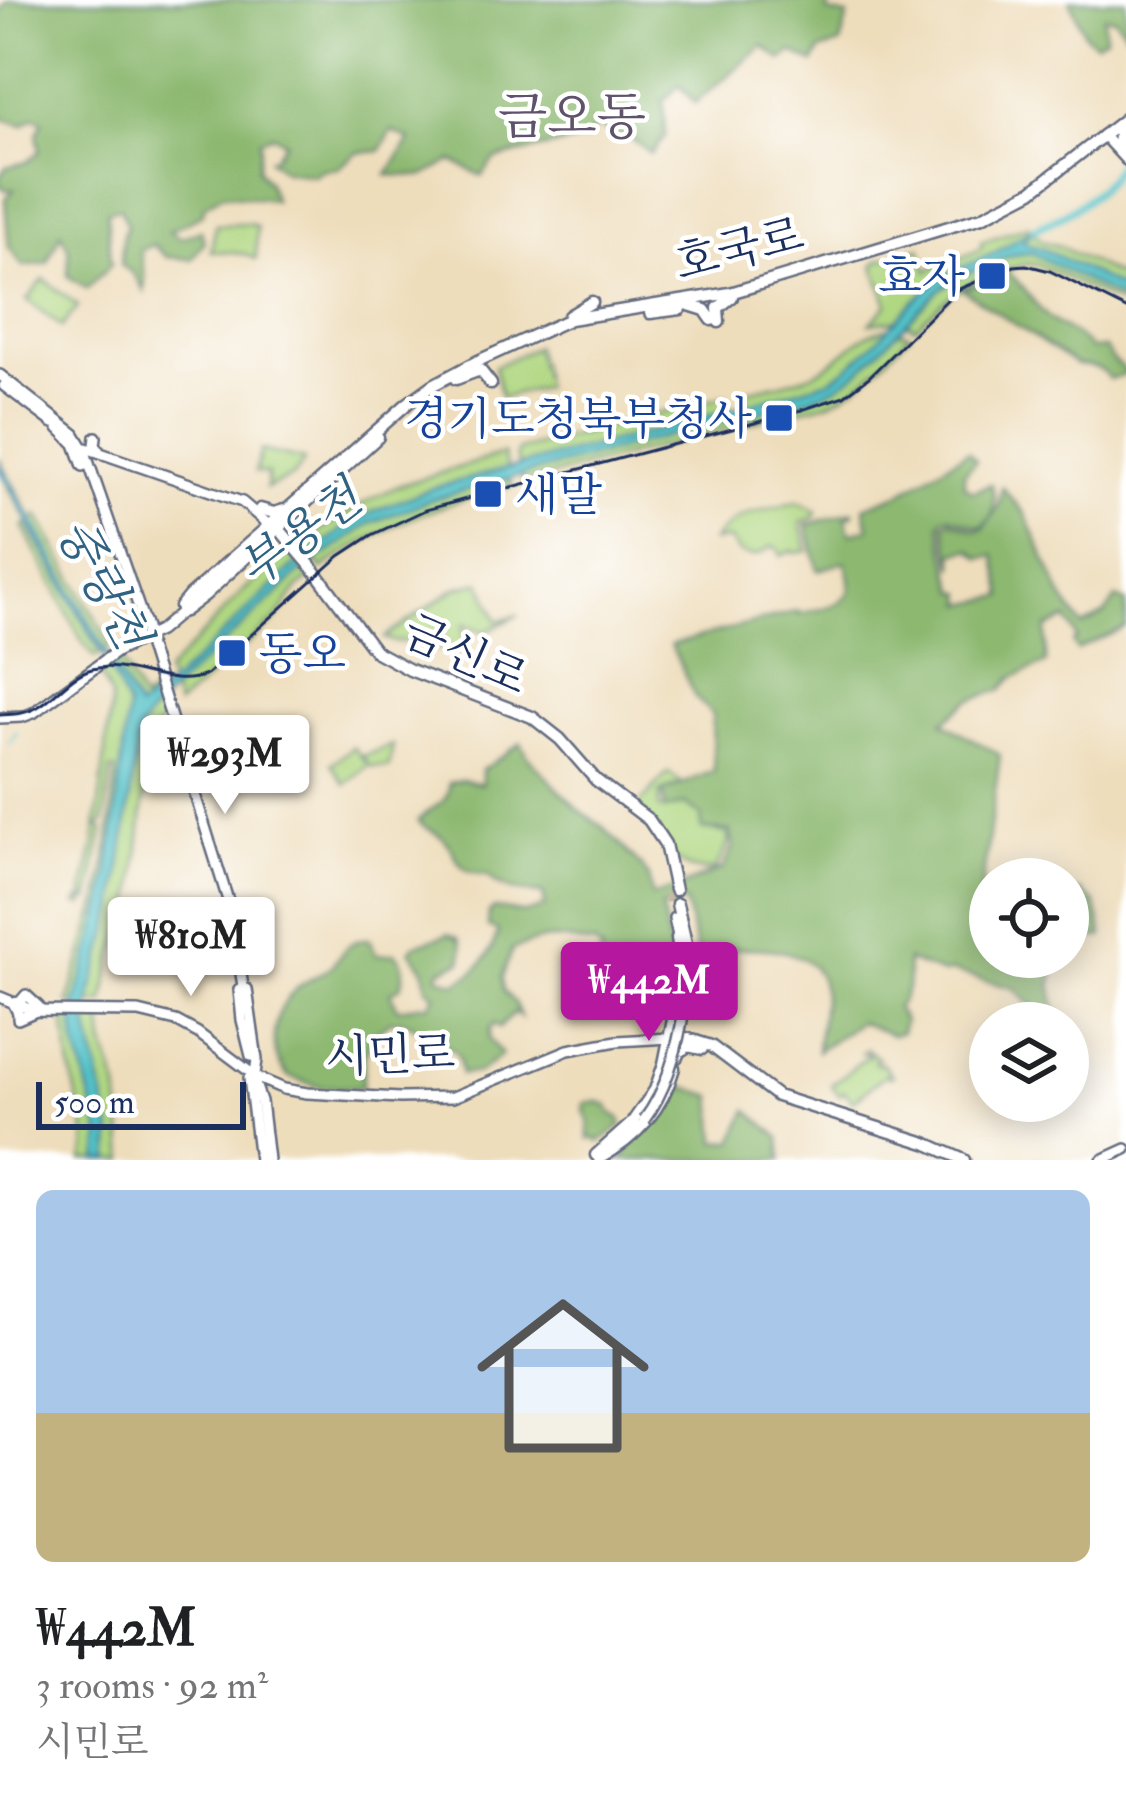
<!DOCTYPE html>
<html lang="en">
<head>
<meta charset="utf-8">
<style>
	body { margin:0; font-family:"IM FELL Double Pica","Noto Serif KR",serif; background:#f6f6f6; color:#202124; height:100vh; display:flex; flex-direction:column; font-size:45px; white-space:nowrap }
	* { box-sizing:border-box; margin:0 }
	p { font-size:39px; color:#757577 }
	.icon { flex:none; width:66px; height:66px; fill:none; stroke:currentColor; stroke-width:2; stroke-linecap:round; stroke-linejoin:round }
	.map { position:relative; height:1160px; overflow:hidden }
	.drawer { display:flex; flex-direction:column; background:#fff; flex:1 }
	.drawer>* { flex:none }
	.fabs { position:absolute; left:969px; top:858px; display:grid; gap:24px }
	.fabs a { display:grid; place-items:center; width:120px; height:120px; border-radius:50%; background:#fff; box-shadow:0 6px 30px #0003; font-size:60px }
	.scale { position:absolute; left:36px; bottom:30px; width:210px; box-sizing:border-box; padding-left:12px; border:6px solid #1b2f5e; border-top:0; font-size:33px; line-height:42px; white-space:nowrap; color:#1b2f5e; -webkit-text-stroke:9px #fff; paint-order:stroke }
	.price { position:absolute; translate:-50% -102px; padding:0 27px; border-radius:12px; background:#fff; color:#222; font-size:39px; line-height:78px; filter:drop-shadow(0 3px 6px #0008) }
	.price::after { content:''; position:absolute; left:50%; top:72px; width:36px; height:27px; margin-left:-18px; background:inherit; clip-path:polygon(0 0,100% 0,50% 100%) }
	.price.current { background:#b5179e; color:#fff }
	ul { padding:0; list-style:none }
	li { display:grid; align-content:center; gap:24px; height:636px; padding:0 36px }
	li span { display:grid; place-items:center; height:372px; border-radius:18px; color:#555 }
	li>.icon { margin-inline-start:auto }
	span .icon { width:216px; height:216px; fill:#fffc; stroke-width:1 }
	li b { font-size:51px }
	.map>svg:first-child { display:block }
	.green { fill:#b0d781; stroke:#668370; stroke-width:3 }
	.forest { fill:#8cb86f; stroke:#547466; stroke-width:3 }
	.water { fill:#53c2c8; stroke:#377893; stroke-width:3 }
	.lines { fill:none; stroke-linecap:round; stroke-linejoin:round }
	.stream { stroke:#53c2c8; stroke-width:3 }
	.river { stroke:#53c2c8; stroke-width:8 }
	.primary-tunnel { stroke:#c4baa8; stroke-width:10; stroke-dasharray:10 5; stroke-linecap:butt }
	.secondary-casing { stroke:#656c7f; stroke-width:14 }
	.primary-casing { stroke:#656c7f; stroke-width:15 }
	.secondary { stroke:#fff; stroke-width:9 }
	.primary { stroke:#fff; stroke-width:10 }
	.tram { stroke:#1b2f5e; stroke-width:3 }
	.secondary-bridge-casing { stroke:#656c7f; stroke-width:14; stroke-linecap:butt }
	.secondary-bridge { stroke:#fff; stroke-width:9 }
	.transit-dot { fill:#1a4fb4; stroke:#fff; stroke-width:4.5 }
	.labels { text-anchor:middle; stroke-width:9; stroke-linejoin:round; paint-order:stroke }
	.street-label { font-size:45px; fill:#1b2f5e; stroke:#fff }
	.transit-label { font-size:45px; fill:#164399; stroke:#fff; text-anchor:end }
	.water-label { font-size:48px; font-style:italic; fill:#2f6283; stroke:#fff }
	.quarter-label { font-size:51px; fill:#5e536b; stroke:#fff }
</style>
</head>
<body>
<div class="map">
<svg width="1126" height="1160" viewBox="0 0 1126 1160">
	<rect width="100%" height="100%" fill="#fff"/>
	<filter id="ink" filterUnits="userSpaceOnUse"><feTurbulence type="fractalNoise" baseFrequency=".00833" numOctaves="2"/><feDisplacementMap in="SourceGraphic" scale="24" xChannelSelector="R" yChannelSelector="G"/><feConvolveMatrix kernelMatrix="1 2 1 2 8 2 1 2 1" color-interpolation-filters="sRGB"/></filter>
	<filter id="wash" filterUnits="userSpaceOnUse"><feTurbulence type="fractalNoise" baseFrequency=".004" numOctaves="4" result="noise"/><feDisplacementMap in="SourceGraphic" scale="48" xChannelSelector="R" yChannelSelector="G"/><feGaussianBlur stdDeviation="2.7" result="paint"/><feColorMatrix in="noise" values="0 0 0 0 0 0 0 0 0 0 0 0 0 0 0 0 0 1.4 0 .05"/><feComposite in="paint" operator="in"/></filter>
	<g filter="url(#wash)">
		<rect width="100%" height="100%" fill="#edb"/>
		<path class="green" d="M250 224 257 227 256 259 244 254 211 251 216 225Z
			M1028 226 1042 241 1059 246 1126 280V307L1038 265 1026 264 1000 271 998 269C964 282 943 301 916 327L895 320 870 323 888 304 874 266 879 260 920 248 927 271C945 260 964 259 982 248L981 242Z
			M44 279 78 306 62 327 27 300Z
			M888 328 910 334C886 359 860 390 827 403 815 407 801 409 789 412L787 410 750 423 743 394 746 391C771 385 799 381 822 369 845 356 861 331 888 328Z
			M535 347 545 387 501 398 494 367Z
			M726 396 735 427 523 483 516 455 519 450Z
			M261 450 304 460V462L292 477 266 488 268 474 255 472Z
			M503 454 512 486 478 493V496C419 511 371 533 322 569L301 545C332 522 364 501 398 486Z
			M797 501 817 511 815 517 801 523 808 551 794 553 792 550 781 555 779 549 772 546C763 553 751 561 738 551 735 548 733 543 729 540L713 541C740 507 759 514 797 501Z
			M38 515 111 646 105 650 32 520Z
			M27 523 101 653 95 657 82 641 23 526Z
			M289 551 310 578 296 590 276 620 243 648 239 645 218 664 220 668 177 706 166 673 242 592Z
			M481 582 498 621 519 615 485 632 464 624 463 638 468 651 434 648 410 641 395 642 384 638 456 588Z
			M118 656 142 701 157 691 165 718C155 730 145 743 144 759L154 739 144 800 133 902 114 956 103 1003H68L99 899 107 857 116 771 111 770 104 822 99 826 103 830 89 900 84 899 83 905 77 904 85 893 83 891 94 846 111 706V697L99 671H106L104 666Z
			M393 745 389 767H372L369 765 345 784 331 764 353 747 367 763 363 756Z
			M668 773 682 783 660 793 659 808 665 810 685 804 701 814 703 829 728 833 729 842 716 869C674 879 655 836 637 807Z
			M64 1014H101L104 1043 118 1087 125 1160H83C91 1134 79 1109 74 1083 69 1060 66 1037 64 1014Z
			M867 1049 878 1058 874 1061 877 1065 881 1062 892 1075 889 1077 886 1074 853 1101 844 1091 839 1095 831 1085 869 1055 862 1052Z"/>
		<path class="forest" d="M8 0H849L848 3 828 4V13L848 16 840 44 820 51 814 63 791 52 782 60 763 46 695 103 679 85 663 101 665 136 651 154 629 137 616 136 596 125 590 138 495 159 482 176 452 161 424 176 387 175 410 140 392 131 380 151 357 153 338 168 321 170 314 175 284 171 269 159 275 156 285 142 273 135 260 140C261 150 258 159 258 170L268 182 274 200 222 194 204 206 203 214 169 231 181 238 201 230 204 242 192 259 167 257 153 245 140 250 145 279 144 291 134 274 121 265 123 234 127 226 120 208 107 211 111 264 87 288 68 276 69 250 61 233 47 263 23 266 9 247 5 199 14 190 4 189 0 185V175L6 167 27 162 40 151 37 134 43 122 34 117 23 125 0 118V11Z
			M1070 0H1126V33L1115 18 1104 17 1105 37 1095 43 1085 35Z
			M1007 272C1024 284 1033 305 1049 318 1063 330 1079 333 1090 349L1105 348 1113 361 1126 370V374L1109 379C1102 366 1090 366 1077 365L963 290 981 282C993 286 1000 276 1007 272Z
			M968 451 976 460 964 473V485L973 491 991 484C996 500 996 518 980 527L950 516 944 518 940 524 950 570 957 591 964 593 965 604 1004 596 995 556 981 558 970 549 954 553V568L944 524 950 520 976 530 984 528 999 505 1002 487 1025 514 1063 598 1082 626 1105 614 1116 598 1126 602V627L1077 650 1073 643 1077 638 1067 619 1046 628V663L1012 678 1001 690 969 700 943 722 1000 755 979 907 990 906V957H1059L1051 985 1056 1010 1062 1014 1064 1023H1049L1014 988 951 971 943 974 907 960C908 980 911 991 896 1008L904 1021 901 1032 892 1035 859 1022 817 1051C818 1033 826 1001 822 985 812 937 731 948 697 953L685 902 662 908 672 962 644 960 638 968 625 971C619 981 614 990 600 987L593 972 602 951 594 944C580 944 567 938 552 939 537 939 526 946 512 949L502 978 503 991 515 1003 520 1016 515 1012 499 1028 494 1024 490 1028 489 1039 502 1055 478 1073 461 1074 459 1058 454 1051 404 1020 390 1021 372 1036 365 1055 362 1088 320 1087 288 1076C264 1047 273 1008 301 985 311 978 325 973 333 964 344 951 350 938 369 939L377 955 395 953C405 962 404 972 402 985L391 993 397 1008C408 1010 416 1002 428 1005L436 995 427 988 424 969 410 950 415 945 448 934 458 938 462 946V961L441 970 438 976 455 983C479 973 491 956 498 931L488 927 489 913 493 909C519 907 512 921 545 906L543 894C522 892 502 892 488 875 452 872 462 857 443 838 434 830 426 830 418 821 429 805 450 807 449 783L463 780 482 784V770L521 743 529 758 562 793 578 809 603 827 641 866 648 877 652 896C676 890 698 878 723 869L733 845 730 831 702 829 701 815 685 804 665 810 663 792 714 771 712 714 695 697 671 645 798 611 799 614C833 605 863 606 845 562L818 570 807 525 853 511 854 514 846 518 850 533 869 528 864 507 899 494Z
			M1080 891 1095 903 1103 936 1068 943V893Z
			M677 1085 713 1096 717 1142 734 1141 748 1110 780 1138 782 1160H621Z
			M600 1102 609 1106 611 1112 620 1118 622 1126 599 1142 597 1139H589V1121L584 1111 585 1103Z"/>
		<path class="water" d="M1043 224 1024 239 1025 243 1050 252 1126 291V302L1032 253 1012 255 957 278 939 290 860 370 837 387 814 397 433 499 370 523 301 572 180 683 148 717 139 732 115 910 92 990 88 1024 112 1134 110 1160H98L101 1136 76 1043 73 1013 104 901 109 872 128 707 104 657 0 471V461L138 709 176 679 291 569 347 526 374 511 433 488 677 425 830 380C871 354 898 313 935 282 953 268 974 264 994 253 1012 244 1024 231 1043 224Z"/>
		<g class="lines">
			<path class="stream" d="M9 744 17 732"/>
			<path class="river" d="M1034 229C1074 212 1107 191 1126 151"/>
		</g>
	</g>
	<g filter="url(#ink)">
		<g class="lines">
			<path class="primary-tunnel" d="M668 892 671 905"/>
			<defs>
				<path id="secondary" d="M1103 135 1126 160
					M0 375 75 434 84 449 146 628 145 634 231 910 244 993
					M4 386 53 423
					M59 428 75 444 83 466
					M96 437 95 445 98 449
					M86 448 242 502 269 525
					M0 718 22 717 33 713 116 652 159 631 186 608
					M674 918 680 945
					M247 989 257 1060 254 1081 261 1101 268 1160
					M239 990 242 1020 251 1056
					M0 997 34 1011 139 1012 176 1021 198 1033 258 1078 284 1089 307 1093 400 1098 453 1097 568 1050 617 1041 670 1038
					M13 1003 18 1013V1019L34 1012
					M13 1003 20 1002 26 995 39 1007
					M249 1078 259 1160
					M1102 1160 1126 1149"/>
				<path id="primary" d="M1118 150 1119 133 1125 125
					M689 305 705 310 712 320
					M650 313 681 309
					M569 316 592 302
					M719 322 718 308 732 297
					M456 379 480 370 491 384
					M260 509 274 513 284 510
					M275 524 315 571 375 651 410 670 532 717 560 739 596 780 649 820 665 844 675 890
					M180 607 189 596 408 403 433 385 478 361 570 319 730 293 982 217 1032 191 1126 118
					M184 611 205 595 378 437
					M677 904 691 965V991
					M670 1033 711 1046 777 1096 926 1143 964 1160
					M677 1057 679 1052 688 1046 702 1049
					M596 1155 631 1124 655 1090 664 1064 680 985 682 970 677 938
					M599 1159C637 1137 662 1111 674 1068"/>
			</defs>
			<use href="#secondary" class="secondary-casing"/>
			<use href="#primary" class="primary-casing"/>
			<use href="#secondary" class="secondary"/>
			<use href="#primary" class="primary"/>
			<path class="tram" d="M0 715C10 714 20 715 29 711 52 703 68 675 92 669 130 660 169 690 206 675L340 556 372 535 425 510 789 414 844 396 869 377 957 290 1014 266 1026 265 1050 271 1126 309"/>
			<defs>
				<path id="secondary-bridge" d="M644 1120C672 1084 683 1025 688 980"/>
			</defs>
			<use href="#secondary-bridge" class="secondary-bridge-casing"/>
			<use href="#secondary-bridge" class="secondary-bridge"/>
		</g>
	</g>
	<g class="transit-dot">
		<rect x="977" y="261" width="30" height="30" rx="6"/>
		<rect x="764" y="403" width="30" height="30" rx="6"/>
		<rect x="473" y="479" width="30" height="30" rx="6"/>
		<rect x="217" y="638" width="30" height="30" rx="6"/>
	</g>
	<g class="labels">
		<g class="street-label">
			<text transform="translate(739 248) rotate(-14)" y="16">호국로</text>
			<text transform="translate(466 654) rotate(24)" y="16">금신로</text>
			<text transform="translate(390 1054) rotate(-2)" y="16">시민로</text>
		</g>
		<g class="transit-label">
			<text x="965" y="292">효자</text>
			<text x="752" y="434">경기도청북부청사</text>
			<text x="515" y="510" text-anchor="start">새말</text>
			<text x="259" y="669" text-anchor="start">동오</text>
		</g>
		<g class="water-label">
			<text transform="translate(299 533) rotate(-37)" y="17">부용천</text>
			<text transform="translate(104 583) rotate(62)" y="17">중랑천</text>
		</g>
		<g class="quarter-label">
			<text x="572" y="134">금오동</text>
		</g>
	</g>
</svg>
<div class="fabs">
<a><svg class="icon" aria-label="locate" viewBox="0 0 24 24"><circle cx="12" cy="12" r="6"/><path d="M12 2v4M12 18v4M2 12h4M18 12h4"/></svg></a>
<a><svg class="icon" aria-label="layers" viewBox="0 0 24 24"><path d="M12 4l9 5-9 5-9-5zM3 14l9 5 9-5"/></svg></a>
</div>
<div class="scale">500 m</div>
<b class="price" style="left:225px;top:817px">₩293M</b>
<b class="price" style="left:191px;top:999px">₩810M</b>
<b class="price current" style="left:649px;top:1044px">₩442M</b>
</div>
<section class="drawer">
<ul>
<li><span style="background:linear-gradient(#a9c7e8 60%,#c2b280 0)"><svg class="icon" aria-label="home" viewBox="0 0 24 24"><path d="M3 11l9-7 9 7M6 9v11h12V9"/></svg></span><div><b>₩442M</b><p>3 rooms · 92 m²</p><p>시민로</p></div></li>
</ul>
</section>
</body>
</html>
